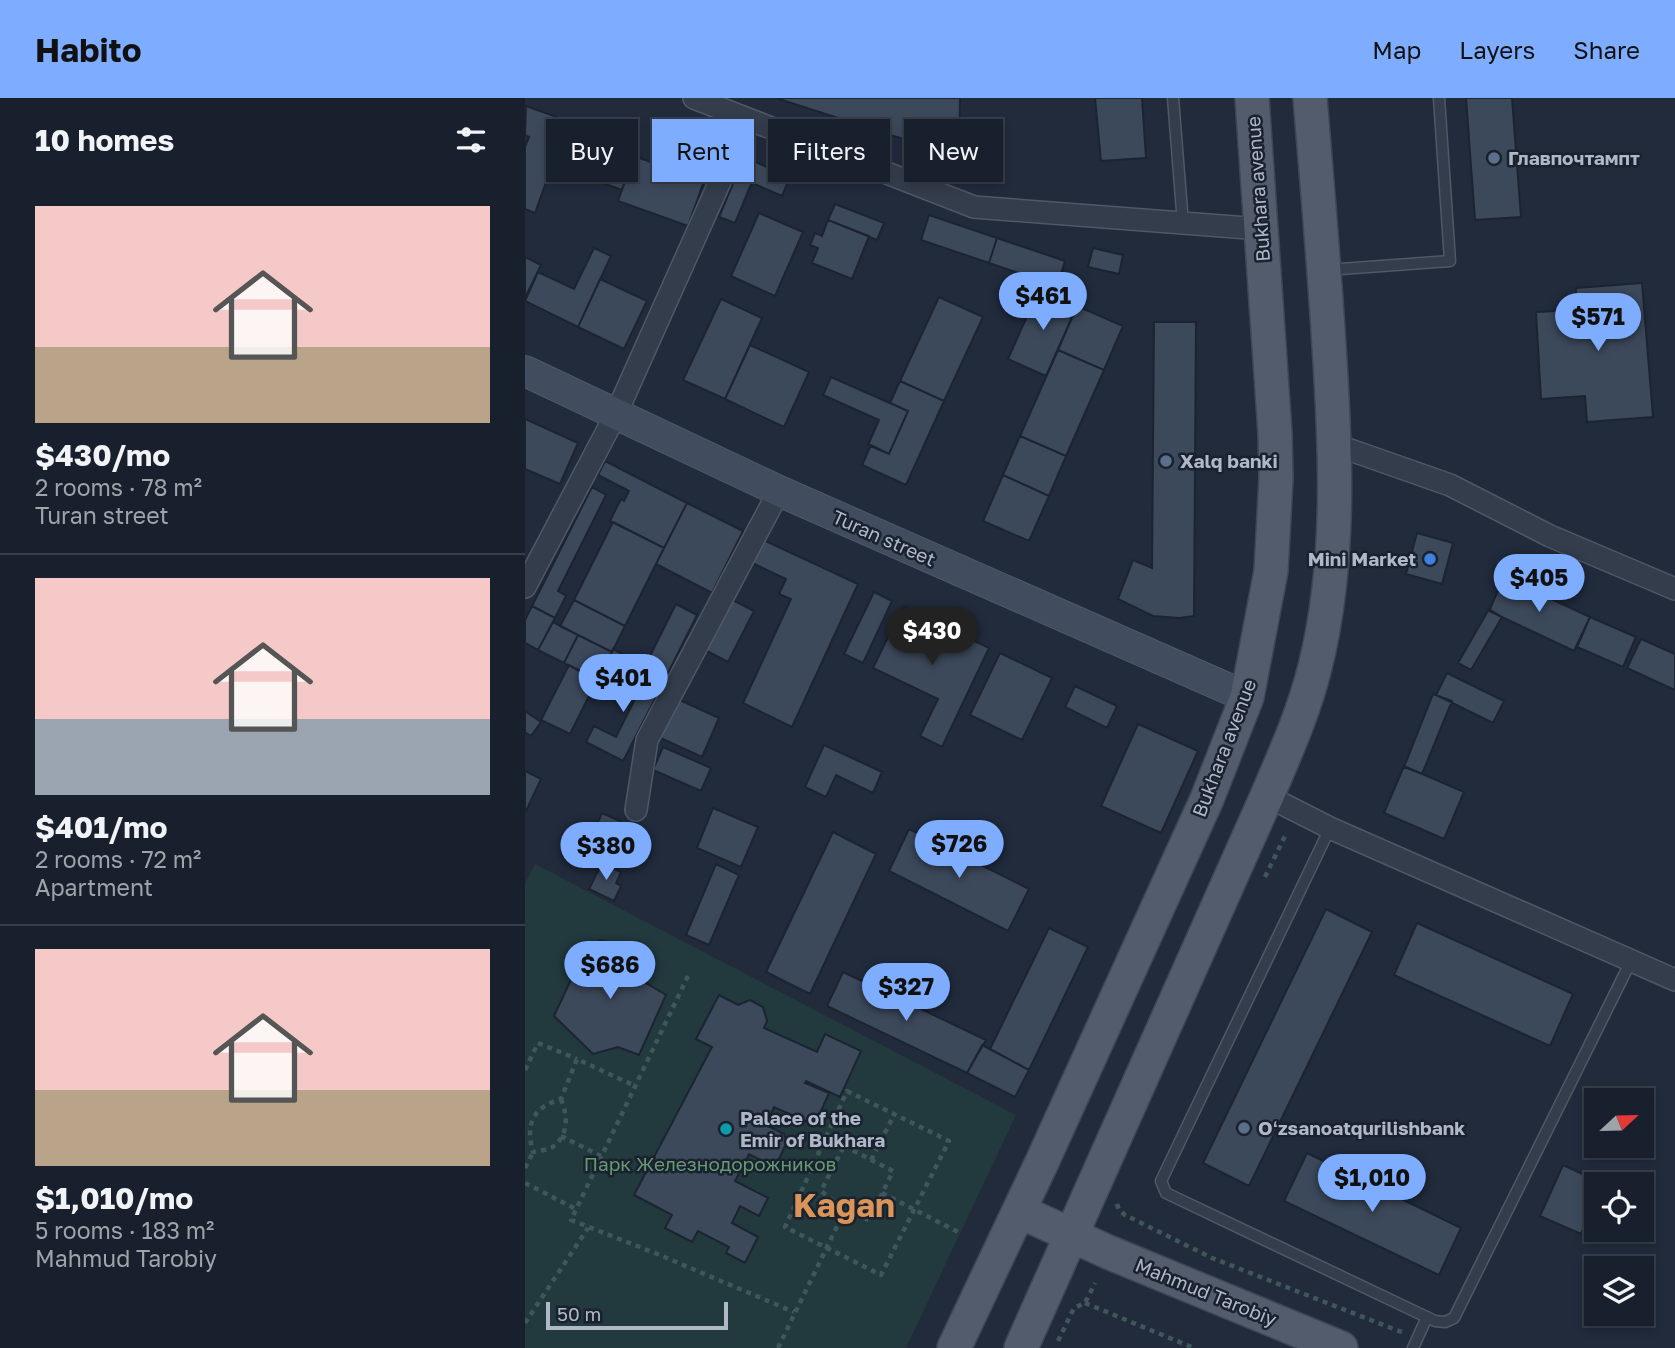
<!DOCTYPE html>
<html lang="en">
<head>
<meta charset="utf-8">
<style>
	body { margin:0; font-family:"Golos Text",sans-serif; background:#222835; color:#f1f3f6; height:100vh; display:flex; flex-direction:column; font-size:26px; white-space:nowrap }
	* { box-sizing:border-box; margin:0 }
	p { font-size:23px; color:#9fa3aa }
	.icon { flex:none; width:38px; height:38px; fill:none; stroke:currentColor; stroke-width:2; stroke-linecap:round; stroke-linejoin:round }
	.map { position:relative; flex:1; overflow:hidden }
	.side { display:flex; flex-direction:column; background:#19202d; width:525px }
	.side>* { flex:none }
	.guide { position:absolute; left:21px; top:21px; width:665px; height:63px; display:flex; gap:14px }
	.needle { width:46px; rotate:68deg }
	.fabs { position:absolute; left:1059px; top:990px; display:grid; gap:14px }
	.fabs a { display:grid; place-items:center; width:70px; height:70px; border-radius:0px; background:#19202d; box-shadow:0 4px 10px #0003,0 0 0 2px #373e49; font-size:35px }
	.scale { position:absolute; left:21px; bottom:18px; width:182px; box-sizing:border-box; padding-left:7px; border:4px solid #afb8c8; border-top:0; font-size:19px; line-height:24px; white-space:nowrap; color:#afb8c8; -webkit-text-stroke:5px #1a2230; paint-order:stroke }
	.price { position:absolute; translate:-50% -60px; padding:0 16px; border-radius:24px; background:#7eacfe; color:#111; font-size:23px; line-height:46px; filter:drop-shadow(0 2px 4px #0008) }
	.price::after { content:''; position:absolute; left:50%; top:42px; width:21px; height:16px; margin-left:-10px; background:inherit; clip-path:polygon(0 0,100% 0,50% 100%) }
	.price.selected { background:#222; color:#fff }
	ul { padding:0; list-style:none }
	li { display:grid; align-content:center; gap:14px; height:371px; padding:0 35px }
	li+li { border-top:2px solid #373e49 }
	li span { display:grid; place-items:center; height:217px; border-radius:0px; color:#555 }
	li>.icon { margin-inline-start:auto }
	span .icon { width:126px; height:126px; fill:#fffc; stroke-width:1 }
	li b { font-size:30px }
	h2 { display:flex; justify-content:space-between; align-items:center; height:84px; padding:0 35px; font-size:30px }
	.chip { padding:0 24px; border-radius:0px; background:#19202d; box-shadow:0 4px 10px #0003,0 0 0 2px #373e49; font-size:24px; line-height:63px }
	.chip.selected { background:#7eacfe; color:#111 }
	header { display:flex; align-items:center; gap:42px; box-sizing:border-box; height:98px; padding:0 35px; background:#7eacfe; color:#111 }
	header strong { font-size:33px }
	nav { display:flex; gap:38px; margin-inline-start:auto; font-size:24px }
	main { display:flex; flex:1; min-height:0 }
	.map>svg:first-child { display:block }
	.green { fill:#22393d }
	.building { fill:#3c495b; stroke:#1c2432; stroke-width:2 }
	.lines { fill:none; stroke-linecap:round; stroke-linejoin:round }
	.lane-casing { stroke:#4f5866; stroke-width:13 }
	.street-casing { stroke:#4f5866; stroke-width:24 }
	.secondary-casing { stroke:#4f5866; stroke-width:32 }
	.primary-casing { stroke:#3e4655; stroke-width:36 }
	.path { stroke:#40565a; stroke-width:4.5; stroke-dasharray:5 5; stroke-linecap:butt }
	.lane { stroke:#343d4c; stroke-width:10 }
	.street { stroke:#343d4c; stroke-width:21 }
	.secondary { stroke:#424c5f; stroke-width:30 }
	.primary { stroke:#525c6c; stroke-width:33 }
	.service-dot { fill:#5c6f8a; stroke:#1a2230; stroke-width:2.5 }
	.shop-dot { fill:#3f7fe0; stroke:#1a2230; stroke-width:2.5 }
	.culture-dot { fill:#0f9aa8; stroke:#1a2230; stroke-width:2.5 }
	.labels { text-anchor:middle; stroke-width:5; stroke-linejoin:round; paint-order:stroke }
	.poi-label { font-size:19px; font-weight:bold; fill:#afb8c8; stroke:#1a2230; text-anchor:start }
	.street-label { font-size:19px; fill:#afb8c8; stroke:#1a2230 }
	.park-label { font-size:19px; fill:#659a73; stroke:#1a2230 }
	.town-label { font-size:33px; font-weight:bold; fill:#da9458; stroke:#1a2230 }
</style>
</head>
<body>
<header>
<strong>Habito</strong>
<nav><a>Map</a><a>Layers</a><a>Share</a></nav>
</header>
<main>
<section class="side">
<h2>10 homes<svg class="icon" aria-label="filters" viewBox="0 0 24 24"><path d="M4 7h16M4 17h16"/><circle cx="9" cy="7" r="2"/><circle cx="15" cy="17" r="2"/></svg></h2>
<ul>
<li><span style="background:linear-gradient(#f6c9c9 65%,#b9a48a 0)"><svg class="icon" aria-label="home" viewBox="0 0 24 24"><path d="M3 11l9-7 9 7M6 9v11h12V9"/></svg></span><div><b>$430/mo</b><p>2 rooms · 78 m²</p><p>Turan street</p></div></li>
<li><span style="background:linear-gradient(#f6c9c9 65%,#9aa5b1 0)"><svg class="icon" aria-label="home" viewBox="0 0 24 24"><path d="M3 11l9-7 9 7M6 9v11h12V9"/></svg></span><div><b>$401/mo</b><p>2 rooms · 72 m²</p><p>Apartment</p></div></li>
<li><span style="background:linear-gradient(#f6c9c9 65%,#b9a48a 0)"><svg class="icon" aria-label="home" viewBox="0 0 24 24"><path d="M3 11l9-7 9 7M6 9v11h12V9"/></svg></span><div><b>$1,010/mo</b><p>5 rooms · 183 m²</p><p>Mahmud Tarobiy</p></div></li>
</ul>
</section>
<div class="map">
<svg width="1150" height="1250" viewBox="0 0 1150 1250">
	<rect width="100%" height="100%" fill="#212b3c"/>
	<path class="green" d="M10 766 491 1017 381 1250H0V785Z"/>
	<path class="building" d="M251 0H435L434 59Z
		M570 0H617L621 60 576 63Z
		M941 0H987L996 119 950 122Z
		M1 8 43 23 10 115 0 111V49L4 39 0 37Z
		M39 32 109 57 97 92 27 67Z
		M165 33 200 45 186 85 151 73Z
		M109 58 179 83 163 128 93 103Z
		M219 59 265 79 257 98 211 78Z
		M211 78 227 84 210 125 194 119Z
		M310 106 359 125 352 142 303 122Z
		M234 115 278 134 250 198 206 178Z
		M404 117 472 140 464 165 396 142Z
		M303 122 344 138 327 181 287 165 293 150 285 147 290 135 297 138Z
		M472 140 540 163 532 188 464 165Z
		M69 150 86 158 53 229 0 203 13 174 49 191Z
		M568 150 598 157 594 176 563 169Z
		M0 159 16 167 0 200Z
		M75 181 122 203 99 251 53 229Z
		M1117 185 1128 319 1062 324 1060 298 1016 301 1011 214 1051 212V190Z
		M514 191 552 208 521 278 483 261Z
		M414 199 458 219 419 303 375 283Z
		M196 201 237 220 200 301 158 282Z
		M552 208 598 228 579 272 533 252Z
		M629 224H671L669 518 654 520 628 518 593 501 608 462 627 470Z
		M225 247 284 274 259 329 200 301Z
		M533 252 579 272 541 358 495 338Z
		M306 279 383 313 364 356 343 347 354 322 298 297Z
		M375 283 419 303 381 387 337 367 346 347 364 356 383 313 365 305Z
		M0 321 53 345 35 386 0 371Z
		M495 338 541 358 524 398 478 377Z
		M80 363 162 405 139 450 85 423 96 401 99 403 104 393 73 377Z
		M478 377 524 398 504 443 458 423Z
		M67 389 81 397 33 493 41 498 30 520 7 508Z
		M162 405 218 433 187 495 131 466Z
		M88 424 139 450 100 528 49 502Z
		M892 435 928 445 917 486 881 476Z
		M234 440 333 486 267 629 218 605 266 501 254 496 261 481 223 463Z
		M979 479 1065 519 1049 553 964 513Z
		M349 494 367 503 338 565 319 556Z
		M206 501 229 513 203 564 180 552Z
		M49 502 100 528 87 554 35 528Z
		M151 506 172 517 133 595 80 568 88 551 120 568Z
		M7 508 30 520 13 552 0 545V522Z
		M378 508 464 550 417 649 395 638 413 601 348 570Z
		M964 511 977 519 946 572 933 565Z
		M1065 519 1111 539 1098 569 1052 549Z
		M28 524 53 537 39 565 13 552Z
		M53 537 87 554 72 582 39 565Z
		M1116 541 1150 556V592L1102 570Z
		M475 555 527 580 497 642 445 617Z
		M44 567 72 582 45 636 16 622Z
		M80 568 133 595 98 663 61 644 69 628 91 639 109 603 71 584Z
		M922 575 979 603 968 625 911 597Z
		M550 588 592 608 582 630 540 609Z
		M908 596 927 603 897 676 879 669Z
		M146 598 194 620 177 659 129 637Z
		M0 613 16 624 6 638 0 634Z
		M613 626 673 653 636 735 576 708Z
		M299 647 357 674 348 695 311 677 301 699 280 689Z
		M138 649 186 670 176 693 128 672Z
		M879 668 939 694 919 741 859 715Z
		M0 673 16 681 0 715Z
		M188 710 233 729 216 769 172 750Z
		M77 715 95 723 77 765 58 757Z
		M384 731 504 791 483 833 364 773Z
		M308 734 351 756 285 896 241 874Z
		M87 742 102 749 92 772 77 765Z
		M77 765 96 774 91 785 96 788 89 803 64 791Z
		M191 766 214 777 184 847 161 837Z
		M801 811 847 834 724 1088 678 1065Z
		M892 825 1048 896 1025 948 869 877Z
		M524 830 563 849 504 972 465 951Z
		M75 842 111 852 121 885 141 897 114 957 93 949 68 956 29 918 57 858Z
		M318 874 461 942 442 975 302 908Z
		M194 897 213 907 225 902 238 909 242 923 239 930 292 954 300 936 336 953 315 999 281 983 280 985 304 995 290 1027 249 1009 241 1027 259 1036 262 1044 254 1061 244 1066 224 1056 210 1083 243 1100 234 1118 215 1108 207 1125 233 1139 220 1165 201 1155 204 1149 173 1133 167 1144 140 1130 147 1117 109 1097 187 949 171 941Z
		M457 947 504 972 490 999 442 975Z
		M782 1055 936 1130 914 1177 759 1103Z
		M1038 1067 1079 1086 1071 1087V1103L1056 1136 1015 1118Z"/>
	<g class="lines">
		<defs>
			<path id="lane" d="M648 0 658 126
				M802 172 925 163 914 0
				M805 730 636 1083 641 1095 910 1223 920 1224 929 1220 1106 863
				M888 1250 902 1219"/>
			<path id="street" d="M169 0 449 109 736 131
				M811 347 925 387 1025 438 1150 491
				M0 489 91 316 223 21
				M742 698 805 730 1150 882
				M111 712 122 642 254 393"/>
			<path id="secondary" d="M0 273 254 393 722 599"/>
			<path id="primary" d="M494 1113 583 1154 816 1250
				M429 1250 517 1064 682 701 722 599 746 473 751 380 750 335 727 0
				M496 1250 742 698C760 656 779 614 790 569 816 465 811 355 804 248 799 165 792 83 785 0"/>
		</defs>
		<use href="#lane" class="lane-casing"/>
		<use href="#street" class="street-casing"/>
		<use href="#secondary" class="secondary-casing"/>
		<use href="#primary" class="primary-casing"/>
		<path class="path" d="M740 779 761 736
			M163 878 46 1122 130 1155 269 1214
			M0 972 13 945 52 961
			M322 993 424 1043 356 1177 260 1129Z
			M36 1001C43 1018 44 1039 26 1050 21 1052 13 1053 8 1054 0 1026 8 1009 36 1001L52 961 110 988
			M36 1038 76 1058
			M319 1048 368 1073 344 1122 320 1112 296 1093Z
			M346 1062 369 1017
			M0 1070 8 1054
			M0 1085 51 1111
			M357 1095 435 1135
			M592 1106 594 1112 600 1117 687 1160 879 1235
			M560 1205 669 1250
			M0 1225 63 1130
			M533 1243 549 1210 560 1205 570 1185
			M253 1250 320 1112"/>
		<use href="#lane" class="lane"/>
		<use href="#street" class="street"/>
		<use href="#secondary" class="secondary"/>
		<use href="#primary" class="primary"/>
	</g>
	<g class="service-dot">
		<circle cx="969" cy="60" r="7"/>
		<circle cx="641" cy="363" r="7"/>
		<circle cx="719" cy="1030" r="7"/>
	</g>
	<circle class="shop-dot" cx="905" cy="461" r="7"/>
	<circle class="culture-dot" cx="201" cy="1031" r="7"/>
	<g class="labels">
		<g class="poi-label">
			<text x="983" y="67">Главпочтампт</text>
			<text x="655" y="370">Xalq banki</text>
			<text x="891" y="468" text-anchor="end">Mini Market</text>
			<text x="215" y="1027">Palace of the<tspan x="215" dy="22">Emir of Bukhara</tspan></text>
			<text x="733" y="1037">Oʻzsanoatqurilishbank</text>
		</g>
		<g class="street-label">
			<text transform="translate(733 91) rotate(-94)" y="7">Bukhara avenue</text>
			<text transform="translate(359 440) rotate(24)" y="7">Turan street</text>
			<text transform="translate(699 650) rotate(-69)" y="7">Bukhara avenue</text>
			<text transform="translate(681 1194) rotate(22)" y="7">Mahmud Tarobiy</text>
		</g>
		<g class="park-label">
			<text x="185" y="1073">Парк Железнодорожников</text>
		</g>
		<g class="town-label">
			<text x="319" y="1119">Kagan</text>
		</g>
	</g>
</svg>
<div class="fabs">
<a><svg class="needle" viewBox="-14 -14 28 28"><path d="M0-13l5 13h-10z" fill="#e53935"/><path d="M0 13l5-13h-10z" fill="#9fa3aa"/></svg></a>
<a><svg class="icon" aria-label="locate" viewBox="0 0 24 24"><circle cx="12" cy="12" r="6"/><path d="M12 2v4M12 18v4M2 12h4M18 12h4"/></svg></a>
<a><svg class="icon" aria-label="layers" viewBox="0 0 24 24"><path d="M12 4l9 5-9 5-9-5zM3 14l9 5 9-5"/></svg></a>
</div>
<div class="scale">50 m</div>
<b class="price" style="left:518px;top:234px">$461</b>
<b class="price" style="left:1073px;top:255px">$571</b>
<b class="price" style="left:1014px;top:516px">$405</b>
<b class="price selected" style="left:407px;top:569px">$430</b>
<b class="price" style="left:98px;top:616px">$401</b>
<b class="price" style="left:434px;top:782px">$726</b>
<b class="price" style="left:81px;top:784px">$380</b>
<b class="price" style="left:85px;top:903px">$686</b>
<b class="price" style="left:381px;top:925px">$327</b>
<b class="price" style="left:847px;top:1116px">$1,010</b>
<div class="guide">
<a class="chip">Buy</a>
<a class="chip selected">Rent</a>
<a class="chip">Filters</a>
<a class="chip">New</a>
</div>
</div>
</main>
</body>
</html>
